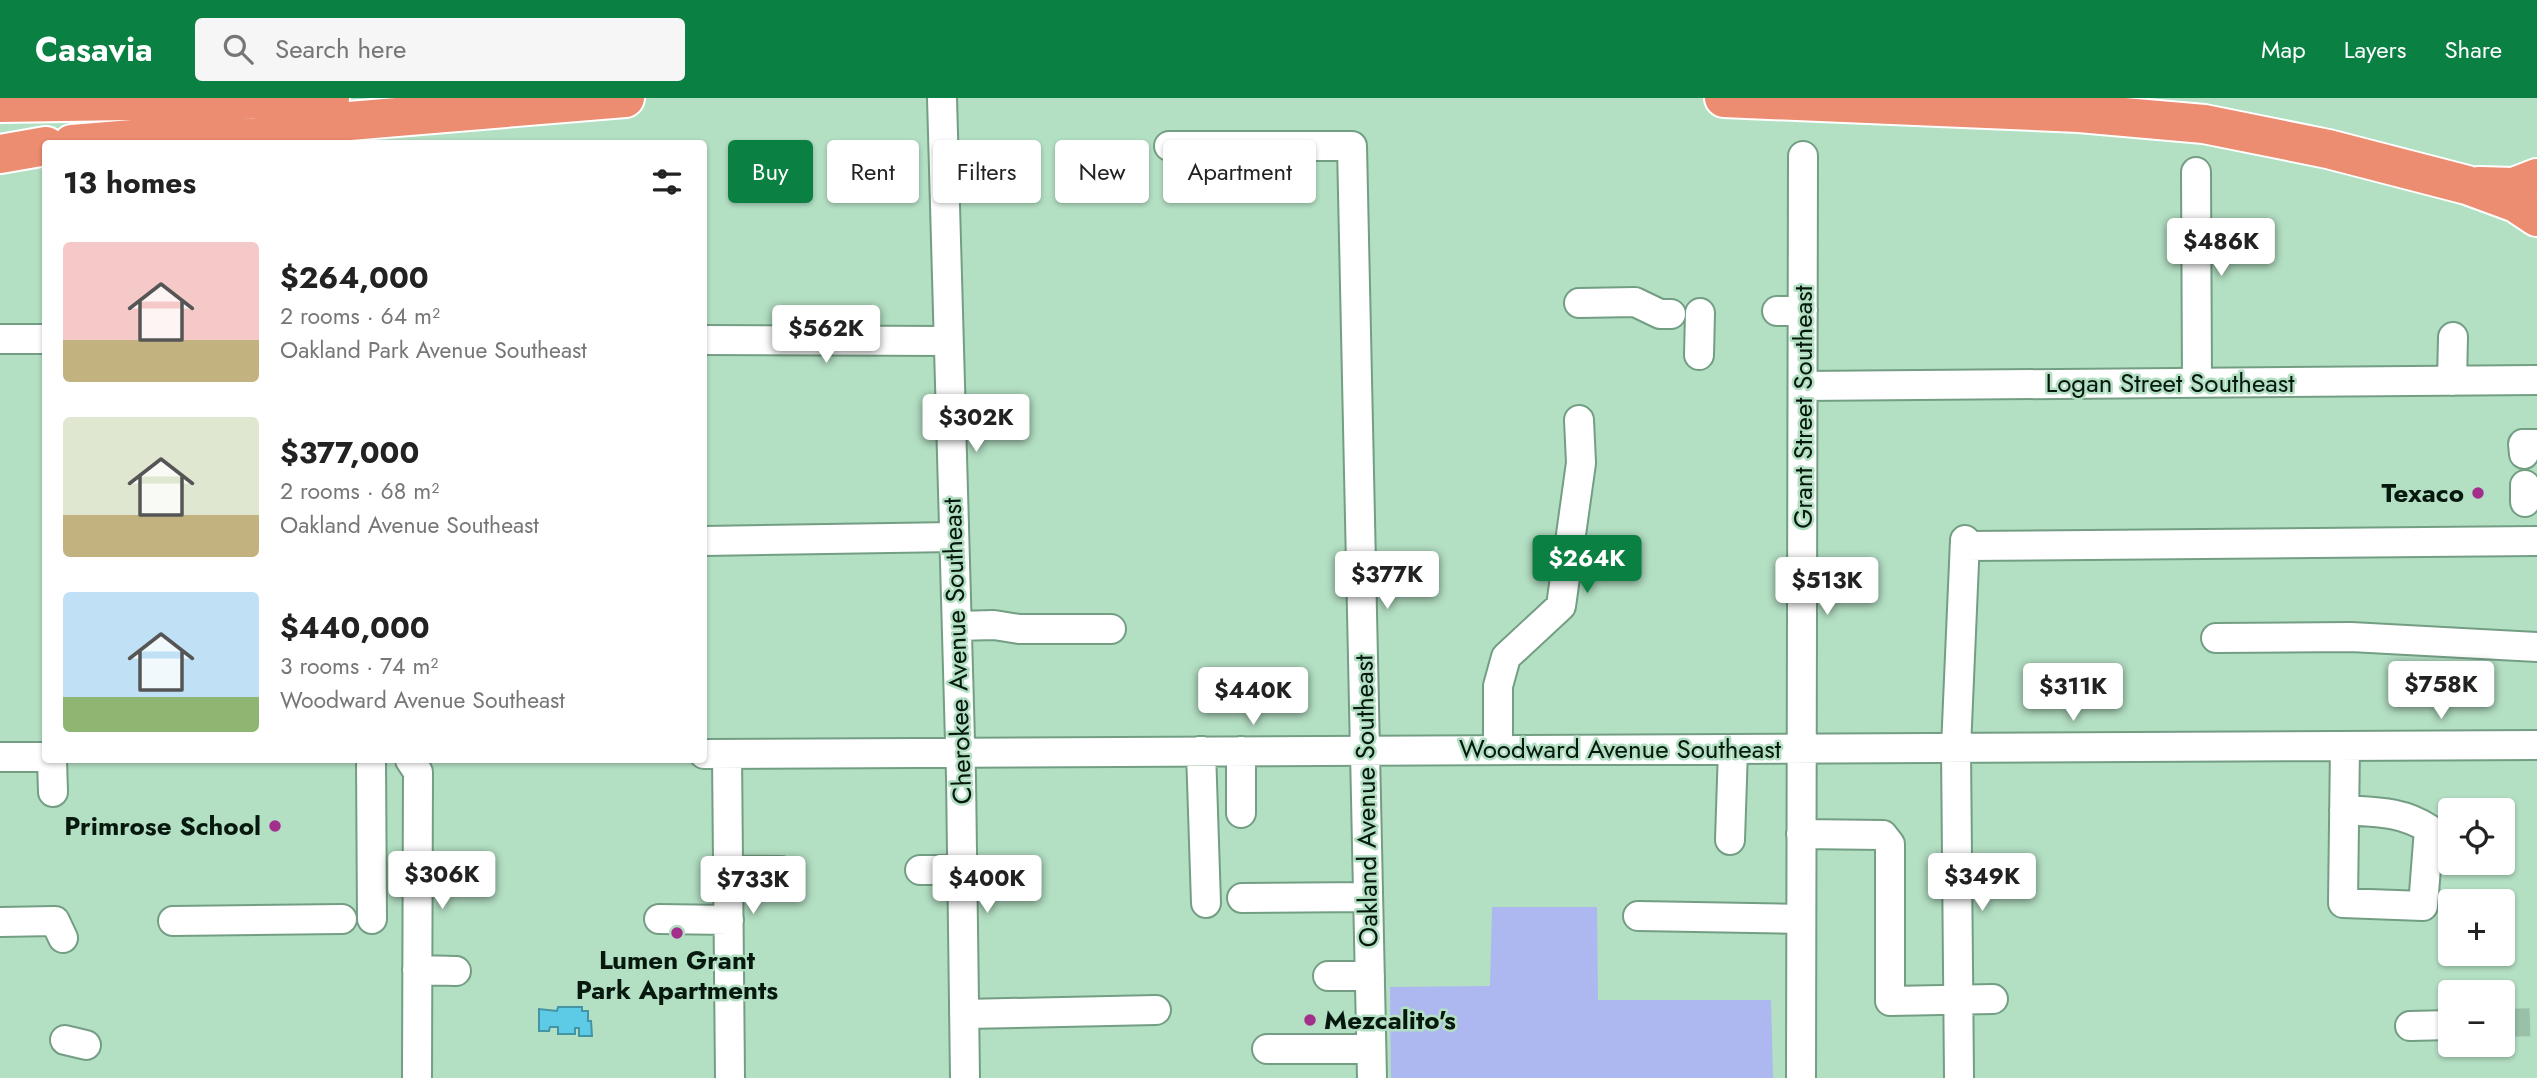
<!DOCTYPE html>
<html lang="en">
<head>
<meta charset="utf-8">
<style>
	body { margin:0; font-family:Jost,sans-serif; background:#f6f6f6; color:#222; height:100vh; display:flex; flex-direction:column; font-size:26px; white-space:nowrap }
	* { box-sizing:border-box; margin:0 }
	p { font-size:23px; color:#767676 }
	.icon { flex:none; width:38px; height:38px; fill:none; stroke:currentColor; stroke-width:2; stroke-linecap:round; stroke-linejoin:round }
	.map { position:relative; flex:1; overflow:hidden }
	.sheet { position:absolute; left:42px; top:42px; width:665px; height:623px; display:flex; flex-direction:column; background:#fff; border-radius:7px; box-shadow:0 2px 5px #0004 }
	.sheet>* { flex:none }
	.banner { position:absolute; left:728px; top:42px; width:665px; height:63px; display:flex; gap:14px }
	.buttons { position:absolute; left:2438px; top:700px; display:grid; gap:14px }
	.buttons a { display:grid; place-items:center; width:77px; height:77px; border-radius:7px; background:#fff; box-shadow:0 2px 5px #0004; font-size:35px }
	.price { position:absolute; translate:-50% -60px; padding:0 16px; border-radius:7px; background:#fff; color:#222; font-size:23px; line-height:46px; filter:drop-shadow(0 2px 4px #0008) }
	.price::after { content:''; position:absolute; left:50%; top:42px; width:21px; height:16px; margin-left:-10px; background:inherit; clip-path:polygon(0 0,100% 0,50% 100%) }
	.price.active { background:#0b8043; color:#fff }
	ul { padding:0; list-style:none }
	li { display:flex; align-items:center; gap:21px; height:175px; padding:0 21px }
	li span { display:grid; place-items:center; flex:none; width:196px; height:140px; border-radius:7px; color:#555 }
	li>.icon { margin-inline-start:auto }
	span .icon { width:84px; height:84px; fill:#fffc; stroke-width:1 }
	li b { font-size:30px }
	h2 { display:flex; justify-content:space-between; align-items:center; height:84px; padding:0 21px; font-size:30px }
	.pill { padding:0 24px; border-radius:7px; background:#fff; box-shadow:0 2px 5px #0004; font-size:24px; line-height:63px }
	.pill.active { background:#0b8043; color:#fff }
	header { display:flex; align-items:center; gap:42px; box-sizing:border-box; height:98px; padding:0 35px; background:#0b8043; color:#fff }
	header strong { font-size:33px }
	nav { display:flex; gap:38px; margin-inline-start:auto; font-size:24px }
	.search { width:490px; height:63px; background:#f6f6f6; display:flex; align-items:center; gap:18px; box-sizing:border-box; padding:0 24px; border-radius:7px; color:#767676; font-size:26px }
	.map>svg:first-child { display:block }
	.green { fill:#aeb8f0 }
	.water { fill:#5dcbe6; stroke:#4395a5; stroke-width:2 }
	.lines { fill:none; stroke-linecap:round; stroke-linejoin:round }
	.minor-tunnel { stroke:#99c1a8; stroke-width:28; stroke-dasharray:28 14; stroke-linecap:butt }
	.minor-casing { stroke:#749e84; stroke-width:32 }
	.highway-casing { stroke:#fff; stroke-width:42 }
	.minor { stroke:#fff; stroke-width:28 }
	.highway { stroke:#ec8c70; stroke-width:38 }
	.poi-dot { fill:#a12f8b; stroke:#b3dfc3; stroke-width:2.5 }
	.labels { text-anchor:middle; stroke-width:5; stroke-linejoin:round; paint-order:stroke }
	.street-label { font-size:26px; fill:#07180e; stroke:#b3dfc3 }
	.poi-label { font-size:26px; font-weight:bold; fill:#07180e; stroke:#b3dfc3; text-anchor:end }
</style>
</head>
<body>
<header>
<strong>Casavia</strong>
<div class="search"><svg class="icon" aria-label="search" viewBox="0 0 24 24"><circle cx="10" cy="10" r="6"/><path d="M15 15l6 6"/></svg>Search here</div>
<nav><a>Map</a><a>Layers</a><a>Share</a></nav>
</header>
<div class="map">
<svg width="2537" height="980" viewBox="0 0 2537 980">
	<rect width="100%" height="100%" fill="#b3dfc3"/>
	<path class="green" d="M1492 809H1597L1598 902H1771L1773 980H1391L1390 889 1490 888Z"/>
	<path class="water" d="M558 909H582V913H588V923H591L592 938H579V930H575V936H558V929H550L549 933H539V911L557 913Z"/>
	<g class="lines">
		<path class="minor-tunnel" d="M2502 925 2537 924"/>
		<defs>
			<path id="minor" d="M942 0 961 679 965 980
				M1169 48H1352L1372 980
				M2196 74 2197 285
				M1579 205 1635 204 1660 216H1671
				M1777 213 1803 212
				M0 241H46
				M704 242 948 243
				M1699 257 1700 215
				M2452 283 2453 239
				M1803 288 2537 282
				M2524 356 2523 346H2537
				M2525 387V404
				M704 443 954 439
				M1965 448 2537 443
				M957 528 994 527 1019 531H1111
				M2216 540 2351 539 2537 549
				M1498 652V588L1506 559 1561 508 1581 365 1579 322
				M1201 653 1206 805
				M1241 653V715
				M704 656 2537 647
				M727 656 730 980
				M0 659H46
				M52 662 53 694
				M371 662 372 821
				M410 662 418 674 417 980
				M2344 712C2375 714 2402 713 2429 731L2423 808 2343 805 2345 648
				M1801 736 1883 737 1890 746V903L1993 901
				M1730 742 1733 651
				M728 772 781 773
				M920 772H962
				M1242 800 1368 799
				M1638 818 1801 821
				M659 821 729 822
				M173 823 342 821
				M0 824 55 823 63 840
				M417 872 456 873
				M1328 878H1370
				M964 916 1156 912
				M2410 928 2450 927
				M65 942 86 947
				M1267 951H1371
				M1801 980 1803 58
				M1959 980 1956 650 1965 442"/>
			<path id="highway" d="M1724 0 2079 15 2204 26 2328 51 2467 87 2516 105 2537 119
				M0 5 330 0
				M72 46 625 0
				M0 56 46 48
				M2479 88 2514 89 2537 80"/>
		</defs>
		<use href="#minor" class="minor-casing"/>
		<use href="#highway" class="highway-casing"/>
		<use href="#minor" class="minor"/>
		<use href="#highway" class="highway"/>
	</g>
	<g class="poi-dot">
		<circle cx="2478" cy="395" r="7"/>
		<circle cx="275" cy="728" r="7"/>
		<circle cx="677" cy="835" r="7"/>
		<circle cx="1310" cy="922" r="7"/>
	</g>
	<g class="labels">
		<g class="street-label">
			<text x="2170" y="294">Logan Street Southeast</text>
			<text transform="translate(1803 309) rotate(-90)" y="9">Grant Street Southeast</text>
			<text transform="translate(957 553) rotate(-92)" y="9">Cherokee Avenue Southeast</text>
			<text x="1620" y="660">Woodward Avenue Southeast</text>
			<text transform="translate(1366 703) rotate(-91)" y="9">Oakland Avenue Southeast</text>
		</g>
		<g class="poi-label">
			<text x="2464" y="404">Texaco</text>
			<text x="261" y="737">Primrose School</text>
			<text x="677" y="871" text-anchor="middle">Lumen Grant<tspan x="677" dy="30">Park Apartments</tspan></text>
			<text x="1324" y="931" text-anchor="start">Mezcalito's</text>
		</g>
	</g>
</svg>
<div class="buttons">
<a><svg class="icon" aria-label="locate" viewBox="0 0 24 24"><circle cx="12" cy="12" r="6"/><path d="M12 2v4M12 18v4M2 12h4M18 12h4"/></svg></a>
<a>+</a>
<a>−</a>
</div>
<b class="price" style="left:2221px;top:180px">$486K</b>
<b class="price" style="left:826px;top:267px">$562K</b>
<b class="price" style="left:976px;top:356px">$302K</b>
<b class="price active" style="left:1587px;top:497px">$264K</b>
<b class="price" style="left:1387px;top:513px">$377K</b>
<b class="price" style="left:1827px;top:519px">$513K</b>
<b class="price" style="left:2441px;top:623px">$758K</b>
<b class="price" style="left:2073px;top:625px">$311K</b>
<b class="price" style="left:1253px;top:629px">$440K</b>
<b class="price" style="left:442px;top:813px">$306K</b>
<b class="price" style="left:1982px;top:815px">$349K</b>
<b class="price" style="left:987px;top:817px">$400K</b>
<b class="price" style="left:753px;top:818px">$733K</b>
<div class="banner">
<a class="pill active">Buy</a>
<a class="pill">Rent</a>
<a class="pill">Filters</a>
<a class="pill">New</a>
<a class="pill">Apartment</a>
</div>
<section class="sheet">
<h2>13 homes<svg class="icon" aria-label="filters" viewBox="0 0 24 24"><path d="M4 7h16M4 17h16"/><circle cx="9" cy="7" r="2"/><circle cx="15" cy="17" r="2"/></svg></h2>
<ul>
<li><span style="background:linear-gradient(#f6c9c9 70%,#c2b280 0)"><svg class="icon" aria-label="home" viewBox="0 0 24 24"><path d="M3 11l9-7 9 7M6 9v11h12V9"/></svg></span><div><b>$264,000</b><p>2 rooms · 64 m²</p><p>Oakland Park Avenue Southeast</p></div></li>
<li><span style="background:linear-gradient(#dfe7d0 70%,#c2b280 0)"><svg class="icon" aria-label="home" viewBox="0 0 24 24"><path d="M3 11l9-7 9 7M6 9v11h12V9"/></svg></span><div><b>$377,000</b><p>2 rooms · 68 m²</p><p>Oakland Avenue Southeast</p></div></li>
<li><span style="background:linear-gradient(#bfe0f5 75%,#8fb573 0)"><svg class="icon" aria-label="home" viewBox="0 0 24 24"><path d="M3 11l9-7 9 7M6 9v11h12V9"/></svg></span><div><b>$440,000</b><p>3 rooms · 74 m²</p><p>Woodward Avenue Southeast</p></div></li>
</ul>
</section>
</div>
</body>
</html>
